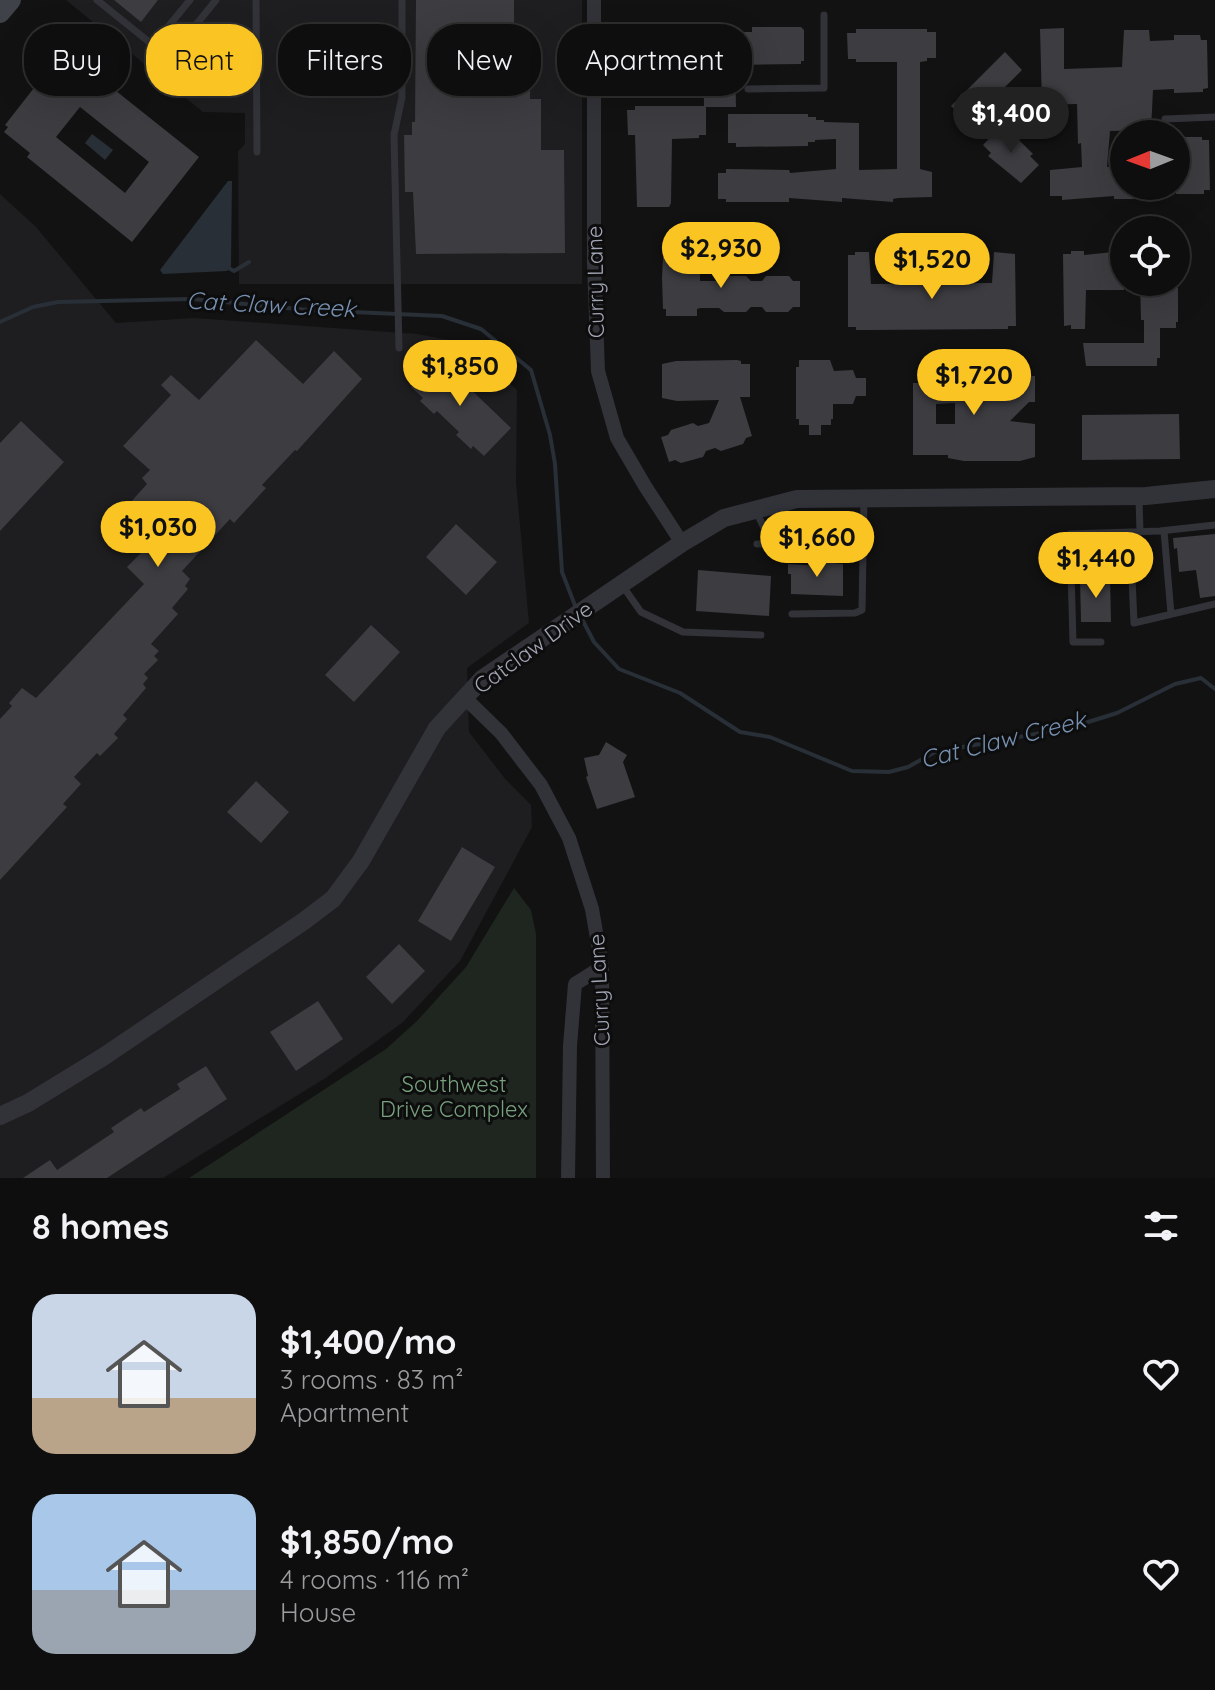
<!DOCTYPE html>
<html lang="en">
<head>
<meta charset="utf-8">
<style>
	body { margin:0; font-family:Quicksand,sans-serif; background:#1c1c1c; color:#f1f3f6; height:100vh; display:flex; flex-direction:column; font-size:30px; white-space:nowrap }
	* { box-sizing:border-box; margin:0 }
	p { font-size:26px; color:#9b9c9e }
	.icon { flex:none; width:44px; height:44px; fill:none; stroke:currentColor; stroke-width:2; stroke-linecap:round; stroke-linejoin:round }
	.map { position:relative; height:1178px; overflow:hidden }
	.sheet { display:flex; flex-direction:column; background:#0e0e0e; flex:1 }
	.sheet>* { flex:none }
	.hud { position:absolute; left:24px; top:24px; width:800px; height:72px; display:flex; gap:16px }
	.needle { width:52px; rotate:269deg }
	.controls { position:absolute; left:1110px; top:120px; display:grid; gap:16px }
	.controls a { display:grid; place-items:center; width:80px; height:80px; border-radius:50%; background:#0e0e0e; box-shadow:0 8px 32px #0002,0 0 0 2px #2e2e2e; font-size:40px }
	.price { position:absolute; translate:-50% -68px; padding:0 18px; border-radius:28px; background:#fac423; color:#111; font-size:26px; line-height:52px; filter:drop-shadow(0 2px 4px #0008) }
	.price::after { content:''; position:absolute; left:50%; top:48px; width:24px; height:18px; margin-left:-12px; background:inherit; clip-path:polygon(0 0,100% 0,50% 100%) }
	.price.on { background:#222; color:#fff }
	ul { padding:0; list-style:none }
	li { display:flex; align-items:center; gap:24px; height:200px; padding:0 32px }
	li span { display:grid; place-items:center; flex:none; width:224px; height:160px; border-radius:24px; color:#555 }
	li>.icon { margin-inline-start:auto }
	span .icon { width:96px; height:96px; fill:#fffc; stroke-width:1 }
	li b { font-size:34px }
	h2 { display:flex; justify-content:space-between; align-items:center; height:96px; padding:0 32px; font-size:34px }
	.pill { padding:0 28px; border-radius:32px; background:#0e0e0e; box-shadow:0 8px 32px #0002,0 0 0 2px #2e2e2e; font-size:28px; line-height:72px }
	.pill.on { background:#fac423; color:#111 }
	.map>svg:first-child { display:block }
	.built { fill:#1e1e20 }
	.green { fill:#1e261f }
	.water { fill:#282f37 }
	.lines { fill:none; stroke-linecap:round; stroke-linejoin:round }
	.stream { stroke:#282f37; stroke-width:4 }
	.building { fill:#3c3c41; fill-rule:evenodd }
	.service { stroke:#323339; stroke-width:7 }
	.minor { stroke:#323339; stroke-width:14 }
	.tertiary { stroke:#323339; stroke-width:18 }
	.secondary { stroke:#404249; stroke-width:20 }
	.labels { text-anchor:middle; stroke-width:6; stroke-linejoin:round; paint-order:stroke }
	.street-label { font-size:22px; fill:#a2a6b5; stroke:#0d0d0e }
	.park-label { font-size:22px; fill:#78a17e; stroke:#0d0d0e }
	.water-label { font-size:24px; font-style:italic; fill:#7791b2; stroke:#0d0d0e }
</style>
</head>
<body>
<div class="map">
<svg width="1215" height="1178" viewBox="0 0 1215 1178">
	<rect width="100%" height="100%" fill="#121213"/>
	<path class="built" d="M66 0H582V284H239L238 151 245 144V113L203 112Z
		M0 194 36 227 116 323 194 318 417 334 465 343 517 390 516 482 529 623 467 668 469 732 506 780 531 805 532 827 460 961 402 1023 324 1079 163 1178H0Z"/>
	<path class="green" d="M964 243 965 276 896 278V244Z
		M514 888 531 910 536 934V1178H189L386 1049 417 1021 466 967Z"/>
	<path class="water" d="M92 134 113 150 105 160 85 143Z
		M228 181H232L231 266 227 271 163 274 160 270Z"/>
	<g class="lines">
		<path class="stream" d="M227 267 234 271 249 262
			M0 322 33 307 58 302 192 299 308 310 442 316 481 329 531 370 550 435 555 464 562 572 576 608
			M582 619 594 642 619 669 680 693 740 732 770 737 852 771 889 772 908 767 935 752 1069 728 1117 713 1175 684 1201 678 1215 689"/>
	</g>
	<path class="building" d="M114 0H158L141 22Z
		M416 0H514V82L530 81V99H541V150H564L565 253 416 254 413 192H405L404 135H412V122H415Z
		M752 27H801L804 30V61H801V64L735 65 736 107H706V135H699V138L672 139 671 203 669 207H637L635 135H628L627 110H635V106H704L703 35H707V28H732V32H752Z
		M1064 28V69L1122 67 1124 30H1149L1150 41 1174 40V35H1200L1201 40H1207L1208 88 1203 89V92L1174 93V89L1153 90 1151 130 1110 131 1107 167H1124V186H1156V196H1144V199H1114V196L1062 200V196H1050V170L1082 167 1081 143 1078 144 1077 104 1042 105 1040 29Z
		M856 29H927V32H936V58H927V61L920 62V169L932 172V197L898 198 893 199V202L842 198V202L789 198V202H726V199H718V173H726V169L789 170 790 173 836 169V139L815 140V142H808V146L736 147V143H728V114H808V117H816V120H824V122L859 123V170L897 169V62H856V59H848L847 33H856Z
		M666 43 675 59 659 68 665 78 645 89 631 63Z
		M62 52 94 78 96 75 199 157 132 242 27 157 30 153 4 132 8 127 5 125ZM80 107 149 162 125 193 56 137Z
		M1005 52 1022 70 969 123 951 106Z
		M1001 126 1009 135 1011 132 1033 154 1030 156 1039 165 1021 183 988 156 991 153 983 145Z
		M1176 137H1202V140H1209L1210 190H1204V194H1176Z
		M666 251H697V258H700V281H719L724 276H746L751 281H762L766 276H789L793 281H800V307H793L788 312H766L762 307H751L746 312H724L719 308H700L697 309V316H666V309H663L662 278 663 257H666Z
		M1071 251H1084V255L1123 251 1124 290H1086L1085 329H1071V325L1064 326 1063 254H1071Z
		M855 252H869L871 284 992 283 994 252 1015 254 1016 326H1008V329L870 330H856V327H848V255H855Z
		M1140 282H1178V322H1176V328H1160V358H1157V366H1086L1083 343H1144V320H1141Z
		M256 340 303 384 334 351 362 379 297 451 295 450 262 485 266 488 234 523 230 519 182 571 190 579 185 586 188 589 172 608 178 614 151 644 159 651 154 656 158 660 144 674 148 678 143 684 146 688 123 715 127 719 114 734 118 738 100 756 97 753 74 777 81 784 63 804 67 807 0 880V719L12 706 9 703 22 688 36 698 144 584 127 567 151 543 120 514 147 484 142 478 150 470 123 446 171 395 161 385 171 375 199 400Z
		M438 358 511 428 484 456 473 446 471 449 456 435 459 432 437 411 434 414 420 401 423 398 411 387Z
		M737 360 741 361V364H750V397H740L752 436 746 438 743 444 721 451 715 448 706 451 703 457 681 463 675 460 669 462 661 437 668 435 671 430 693 423 698 426 709 423 719 400 677 401 662 398V364L676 361Z
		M799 360H830L834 371 853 370 856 378H866V396H856L853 404H833V419H831V425H821V435H809V425H799V419H796V367H799Z
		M982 372 986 377H997L1002 372H1024L1028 376H1035V402H1029L1010 421 1035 424V457L1020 461H964L948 458V455H913V383H920V380H949L948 377H955L959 373ZM955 403V424H936V404Z
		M1179 414 1180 459 1082 460V415Z
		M21 421 64 462 0 531V443Z
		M456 524 497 562 466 595 426 557Z
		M1215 534V596L1200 598 1196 570 1179 572 1177 548 1174 549 1173 538Z
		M821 562 843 564V596L791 594V574H788V564L821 566Z
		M698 570 771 576 769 616 696 611Z
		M1110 577 1111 622H1081L1080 578Z
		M371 625 400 652 354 702 325 675Z
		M606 742 627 755 623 762 635 797 597 809 586 777 588 776 584 758 599 755Z
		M256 781 289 812 261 843 227 812Z
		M462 847 495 867 451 941 418 921Z
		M399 944 425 971 392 1004 366 977Z
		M318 1001 343 1039 296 1071 270 1032Z
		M206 1066 227 1099 107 1178H23L50 1160 57 1170 114 1132 111 1128 141 1108 144 1112 180 1089 177 1084Z"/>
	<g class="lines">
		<path class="service" d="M97 0 169 58 216 0
			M256 0 257 152
			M153 45 190 0
			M748 89 824 88V15
			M1165 119 1215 117
			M399 348 394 135 402 97V0
			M1139 499 1140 532
			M756 511 771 543
			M1164 531 1171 614
			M1130 533 1134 623 1215 604
			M757 544 864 542
			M1071 561 1114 560
			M622 585 641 612 683 632 761 635
			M792 614 855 613 862 610 864 499
			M1101 642H1073L1070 534 1160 531 1215 525"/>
		<path class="minor" d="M594 0V263L598 371 617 438 645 486 682 543
			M464 697 501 733 541 785 569 838 592 909 602 967 603 1178
			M568 1178 570 1046 575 984 602 967"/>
		<path class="tertiary" d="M0 1116 28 1103 103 1057 304 921 333 899 361 861 437 728 482 679 682 543 724 518 797 499 1146 496 1215 489"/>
		<path class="secondary" d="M0 13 11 0"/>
	</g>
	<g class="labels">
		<g class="street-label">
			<text transform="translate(595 282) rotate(-91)" y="8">Curry Lane</text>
			<text transform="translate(533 647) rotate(-36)" y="8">Catclaw Drive</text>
			<text transform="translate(599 990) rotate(-93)" y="8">Curry Lane</text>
		</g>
		<g class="park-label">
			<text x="454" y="1092">Southwest<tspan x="454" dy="25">Drive Complex</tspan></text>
		</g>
		<g class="water-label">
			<text transform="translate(271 305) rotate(3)" y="8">Cat Claw Creek</text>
			<text transform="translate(1003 740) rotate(-14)" y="8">Cat Claw Creek</text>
		</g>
	</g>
</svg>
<div class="controls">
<a><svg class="needle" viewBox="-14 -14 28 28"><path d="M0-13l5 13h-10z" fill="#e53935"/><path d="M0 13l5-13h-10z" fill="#9b9c9e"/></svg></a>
<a><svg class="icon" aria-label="locate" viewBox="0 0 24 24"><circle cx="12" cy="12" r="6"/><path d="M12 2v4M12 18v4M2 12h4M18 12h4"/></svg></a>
</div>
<b class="price on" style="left:1011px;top:155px">$1,400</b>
<b class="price" style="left:721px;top:290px">$2,930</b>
<b class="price" style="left:932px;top:301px">$1,520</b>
<b class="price" style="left:460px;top:408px">$1,850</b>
<b class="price" style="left:974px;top:417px">$1,720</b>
<b class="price" style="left:158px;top:569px">$1,030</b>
<b class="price" style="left:817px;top:579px">$1,660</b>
<b class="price" style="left:1096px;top:600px">$1,440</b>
<div class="hud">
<a class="pill">Buy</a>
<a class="pill on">Rent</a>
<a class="pill">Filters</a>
<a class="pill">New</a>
<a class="pill">Apartment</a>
</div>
</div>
<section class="sheet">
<h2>8 homes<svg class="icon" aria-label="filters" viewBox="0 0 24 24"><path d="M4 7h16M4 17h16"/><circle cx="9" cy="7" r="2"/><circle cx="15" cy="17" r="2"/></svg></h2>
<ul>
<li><span style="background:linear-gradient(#c9d6e8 65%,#b9a48a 0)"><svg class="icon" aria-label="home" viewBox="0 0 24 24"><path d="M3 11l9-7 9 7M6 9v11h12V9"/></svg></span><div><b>$1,400/mo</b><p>3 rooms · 83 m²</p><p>Apartment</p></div><svg class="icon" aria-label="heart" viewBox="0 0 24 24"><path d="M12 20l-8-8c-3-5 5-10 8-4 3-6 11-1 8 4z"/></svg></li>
<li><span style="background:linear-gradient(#a9c7e8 60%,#9aa5b1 0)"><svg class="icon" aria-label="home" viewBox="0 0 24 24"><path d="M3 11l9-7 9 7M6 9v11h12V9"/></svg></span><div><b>$1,850/mo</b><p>4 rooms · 116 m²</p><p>House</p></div><svg class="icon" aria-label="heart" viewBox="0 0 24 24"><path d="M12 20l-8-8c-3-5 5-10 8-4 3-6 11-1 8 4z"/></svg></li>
</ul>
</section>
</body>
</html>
